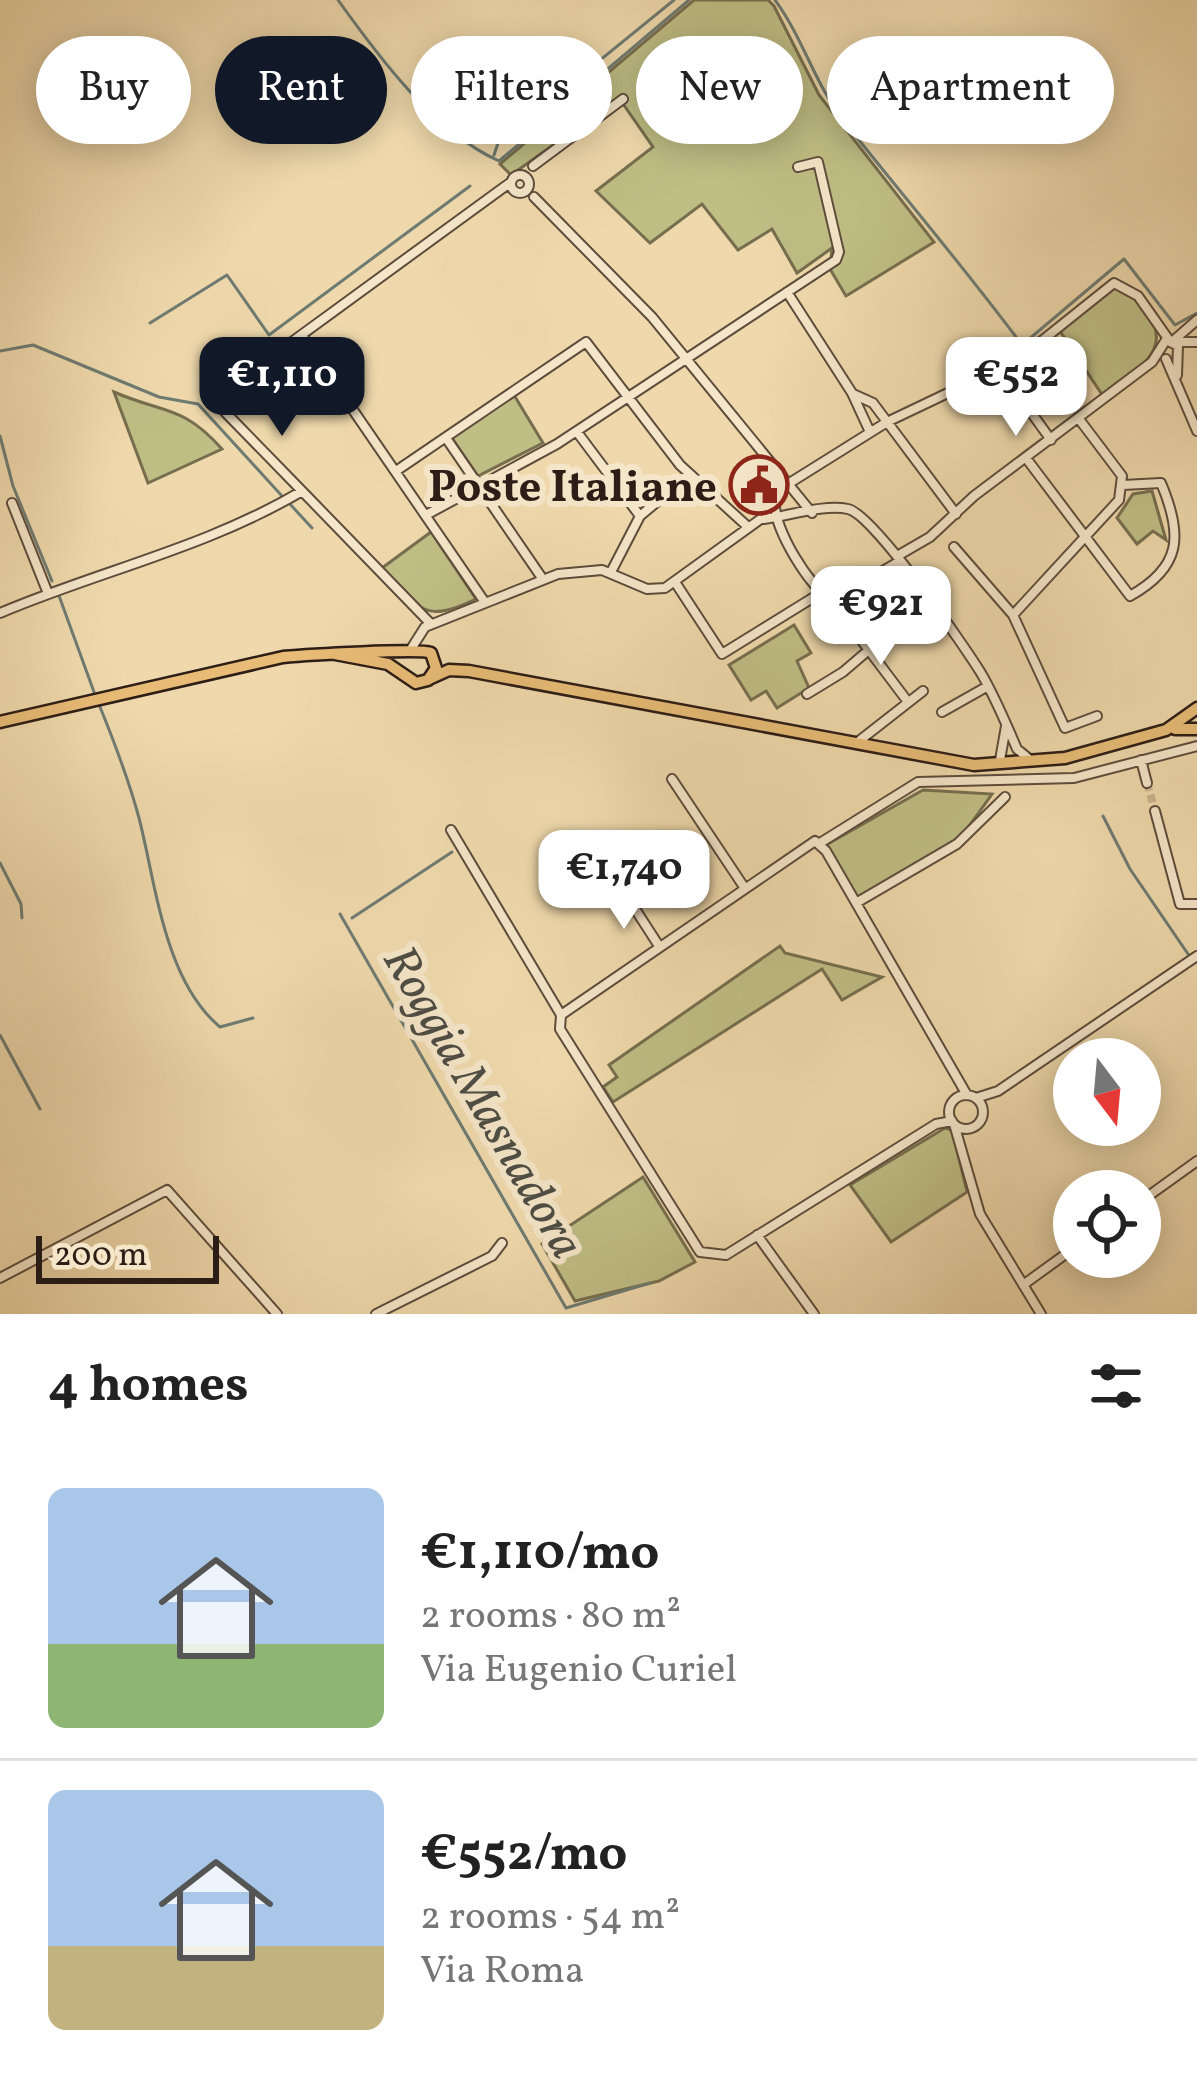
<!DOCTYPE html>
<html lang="en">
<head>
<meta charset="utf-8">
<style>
	body { margin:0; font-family:Vollkorn,serif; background:#f2f2f2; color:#222; height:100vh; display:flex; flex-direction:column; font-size:45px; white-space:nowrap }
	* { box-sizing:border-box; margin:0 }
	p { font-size:39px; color:#767676 }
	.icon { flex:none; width:66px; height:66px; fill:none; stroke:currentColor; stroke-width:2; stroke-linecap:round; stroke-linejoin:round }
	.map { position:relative; height:1314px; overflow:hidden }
	.side { display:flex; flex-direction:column; background:#fff; flex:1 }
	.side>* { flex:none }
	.guide { position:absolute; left:36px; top:36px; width:1125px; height:108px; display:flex; gap:24px }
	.needle { width:78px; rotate:164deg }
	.fabs { position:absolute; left:1053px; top:1038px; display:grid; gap:24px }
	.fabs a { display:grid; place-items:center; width:108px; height:108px; border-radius:50%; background:#fff; box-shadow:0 6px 30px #0003; font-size:60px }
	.scale { position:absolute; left:36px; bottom:30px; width:183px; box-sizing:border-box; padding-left:12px; border:6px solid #2c1d17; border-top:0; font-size:33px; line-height:42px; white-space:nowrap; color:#2c1d17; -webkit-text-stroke:9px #f5e6c9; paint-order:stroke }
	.price { position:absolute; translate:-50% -102px; padding:0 27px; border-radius:24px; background:#fff; color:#222; font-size:39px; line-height:78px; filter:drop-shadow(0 3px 6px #0008) }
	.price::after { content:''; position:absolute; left:50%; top:72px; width:36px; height:27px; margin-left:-18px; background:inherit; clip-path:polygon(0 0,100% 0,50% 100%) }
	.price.current { background:#111827; color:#fff }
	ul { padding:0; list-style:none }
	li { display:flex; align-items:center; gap:36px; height:300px; padding:0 48px }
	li+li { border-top:3px solid #e0e0e0 }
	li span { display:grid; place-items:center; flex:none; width:336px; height:240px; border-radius:18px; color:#555 }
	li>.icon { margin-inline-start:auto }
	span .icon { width:144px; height:144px; fill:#fffc; stroke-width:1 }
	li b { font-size:51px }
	h2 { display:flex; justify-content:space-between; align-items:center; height:144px; padding:0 48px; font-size:51px }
	.tag { padding:0 42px; border-radius:54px; background:#fff; box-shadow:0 6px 30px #0003; font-size:42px; line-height:108px }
	.tag.current { background:#111827; color:#fff }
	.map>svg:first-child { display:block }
	.green { fill:#bfbe85; stroke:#766e4e; stroke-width:3 }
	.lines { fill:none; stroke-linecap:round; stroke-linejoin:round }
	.stream { stroke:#6e7b72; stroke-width:3 }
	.minor-tunnel { stroke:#c8b38e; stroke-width:8; stroke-dasharray:8 4; stroke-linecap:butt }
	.minor-casing { stroke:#5d4c3c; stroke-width:12 }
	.major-casing { stroke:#2c1d17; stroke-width:15 }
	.minor { stroke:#f5e6c9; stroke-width:8 }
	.major { stroke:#e8bc76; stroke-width:10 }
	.labels { text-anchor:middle; stroke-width:12; stroke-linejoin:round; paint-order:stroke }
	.poi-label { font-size:45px; font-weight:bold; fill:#2c1d17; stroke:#f5e6c9; text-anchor:end }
	.water-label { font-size:48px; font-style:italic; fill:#4d4c44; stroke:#f5e6c9 }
</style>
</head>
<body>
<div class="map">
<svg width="1197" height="1314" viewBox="0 0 1197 1314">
	<rect width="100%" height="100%" fill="#efd9ac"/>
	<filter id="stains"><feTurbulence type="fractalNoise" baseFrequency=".00167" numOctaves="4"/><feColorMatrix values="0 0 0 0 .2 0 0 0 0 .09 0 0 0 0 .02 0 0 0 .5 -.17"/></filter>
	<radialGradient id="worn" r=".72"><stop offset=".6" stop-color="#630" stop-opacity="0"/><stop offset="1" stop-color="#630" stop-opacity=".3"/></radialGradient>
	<path class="green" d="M694 0H768L774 6 819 95 934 242 846 296 830 269 832 248 797 273 772 229 738 250 702 204 650 243 596 191 653 147 619 98 511 175 500 164Z
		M1114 287C1129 291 1134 298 1144 309 1179 349 1133 373 1103 396L1060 331Z
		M114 392C165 414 183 405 222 449L148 483Z
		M514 395 543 443 478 476 452 438Z
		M1152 491 1166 540 1153 531 1137 544 1117 518 1133 494Z
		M431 532 476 599C421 625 420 608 382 568Z
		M794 625 811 653 797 661 809 688 777 708 766 691 751 700 729 665Z
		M923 790 992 794 962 836 858 898 826 845Z
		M780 946 785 953 882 977 842 1000 822 969 613 1102 603 1087 617 1077 609 1065Z
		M945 1128 952 1130 967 1192 891 1242 850 1185Z
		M643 1177 695 1262 659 1281 575 1301 542 1244Z"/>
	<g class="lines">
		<path class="stream" d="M338 0C378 56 434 132 499 161L689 0
			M775 0C803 38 814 82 843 120 903 196 965 268 1022 345L1124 259 1175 325 1197 313
			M494 155 498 143 674 0
			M150 323 227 275 269 335 470 186
			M0 351 33 345 159 397 198 404 282 496
			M0 436 13 486 52 581
			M289 503 312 528
			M58 593 94 692
			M98 702C114 741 128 777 139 818 156 884 164 980 220 1027L253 1018
			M1103 816 1130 869 1188 954
			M0 863 21 904 22 918
			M340 914 566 1308 650 1283
			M352 918 452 852
			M0 1035 40 1109"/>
		<path class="minor-tunnel" d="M1147 783 1155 811"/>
		<defs>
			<path id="minor" d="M533 166 623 99
				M511 184a9 9 0 1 1 18 0a9 9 0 1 1-18 0Z
				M534 197 652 317 812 513
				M787 292 852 393 870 432
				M303 337 484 601
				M1173 341 1197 320
				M1176 342H1197
				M1166 359 1197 431
				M1000 369 1051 440
				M853 394 873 403 956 514
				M577 432 640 516
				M446 438 542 578
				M1026 458 1130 596C1182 567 1183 535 1161 483L1123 485
				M396 471 586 342 680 465 747 526
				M788 484 887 422 1019 359 1114 283 1138 296 1169 340
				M302 491 225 412 226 390 511 182
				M775 502C773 528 810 588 832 601L908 702
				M12 503 47 591
				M426 515 557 444 836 260 839 252 818 162 798 167
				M764 519C788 516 824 504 848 509 873 514 963 644 981 673 995 697 1006 723 1017 749L1028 758
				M954 547 1013 615 1065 728 1097 716
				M899 555 930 537 974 496 1152 362 1166 340 1178 346 1177 375
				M611 572 640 516 689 475
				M909 579 912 611
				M675 582 722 654 819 594
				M832 601 900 561
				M0 613C99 571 208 547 302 491L431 624
				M1013 615 1119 500 1122 476 1079 419
				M411 649 425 627 558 574 602 570 647 589 665 588 762 518 788 484
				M807 694 843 672 927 600
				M942 712 988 686
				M859 741 923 691
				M1000 760 1006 726
				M1141 760 1147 783
				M672 779 744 887
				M1155 811 1180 904H1197
				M451 830 561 1015 560 1029 700 1252 726 1255 936 1124 952 1121
				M820 843 918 782 1074 778 1197 746
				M626 895 659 946
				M856 903 957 844 1005 797
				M561 1015 815 841 826 851 967 1095
				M949 1112a17 17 0 1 1 34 0a17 17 0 1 1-34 0Z
				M976 1098 998 1091 1197 956
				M954 1124 980 1214 1041 1314
				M1140 1202 1197 1161
				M757 1235 814 1314
				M0 1278 167 1190 277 1314
				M1023 1285 1074 1248
				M376 1314 492 1256 502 1243"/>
			<path id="major" d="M429 679 449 670 469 671 974 765 1065 758 1166 730 1197 708
				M0 722 283 657C304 655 422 648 431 653L436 668 428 680 416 683 388 664 335 654
				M1175 729H1197"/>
		</defs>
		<use href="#minor" class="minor-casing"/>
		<use href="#major" class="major-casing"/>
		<use href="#minor" class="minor"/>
		<use href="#major" class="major"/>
	</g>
	<defs>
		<symbol id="civic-ring" viewBox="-11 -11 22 22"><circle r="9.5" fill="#f5e6c9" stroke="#8f2418" stroke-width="1.5"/><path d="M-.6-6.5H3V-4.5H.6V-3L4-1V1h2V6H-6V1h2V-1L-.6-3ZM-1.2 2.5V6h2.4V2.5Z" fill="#8f2418"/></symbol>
	</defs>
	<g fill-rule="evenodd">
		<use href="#civic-ring" x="726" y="452" width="66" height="66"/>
	</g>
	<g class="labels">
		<g class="poi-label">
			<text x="717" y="501">Poste Italiane</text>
		</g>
		<g class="water-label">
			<text transform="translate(485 1101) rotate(60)" y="17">Roggia Masnadora</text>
		</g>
	</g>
	<rect width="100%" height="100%" filter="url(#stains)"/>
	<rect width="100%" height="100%" fill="url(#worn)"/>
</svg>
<div class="fabs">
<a><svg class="needle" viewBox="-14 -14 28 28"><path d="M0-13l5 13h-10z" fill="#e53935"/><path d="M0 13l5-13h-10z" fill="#767676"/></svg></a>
<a><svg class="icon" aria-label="locate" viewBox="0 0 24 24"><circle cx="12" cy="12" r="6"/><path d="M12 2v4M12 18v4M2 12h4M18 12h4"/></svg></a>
</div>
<div class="scale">200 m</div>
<b class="price current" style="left:282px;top:439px">€1,110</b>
<b class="price" style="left:1016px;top:439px">€552</b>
<b class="price" style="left:881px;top:668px">€921</b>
<b class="price" style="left:624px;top:932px">€1,740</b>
<div class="guide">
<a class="tag">Buy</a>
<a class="tag current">Rent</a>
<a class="tag">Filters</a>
<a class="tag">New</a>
<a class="tag">Apartment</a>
</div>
</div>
<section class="side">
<h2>4 homes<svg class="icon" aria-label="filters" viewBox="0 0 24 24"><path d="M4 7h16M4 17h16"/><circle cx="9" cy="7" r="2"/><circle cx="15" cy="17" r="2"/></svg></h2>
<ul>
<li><span style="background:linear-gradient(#a9c7e8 65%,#8fb573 0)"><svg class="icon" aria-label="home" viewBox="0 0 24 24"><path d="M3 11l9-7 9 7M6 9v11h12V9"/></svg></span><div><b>€1,110/mo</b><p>2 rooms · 80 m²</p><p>Via Eugenio Curiel</p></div></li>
<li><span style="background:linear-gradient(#a9c7e8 65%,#c2b280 0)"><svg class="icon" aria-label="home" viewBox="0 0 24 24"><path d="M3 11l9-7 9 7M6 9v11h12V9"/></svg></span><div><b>€552/mo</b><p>2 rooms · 54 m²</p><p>Via Roma</p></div></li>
</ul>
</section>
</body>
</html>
